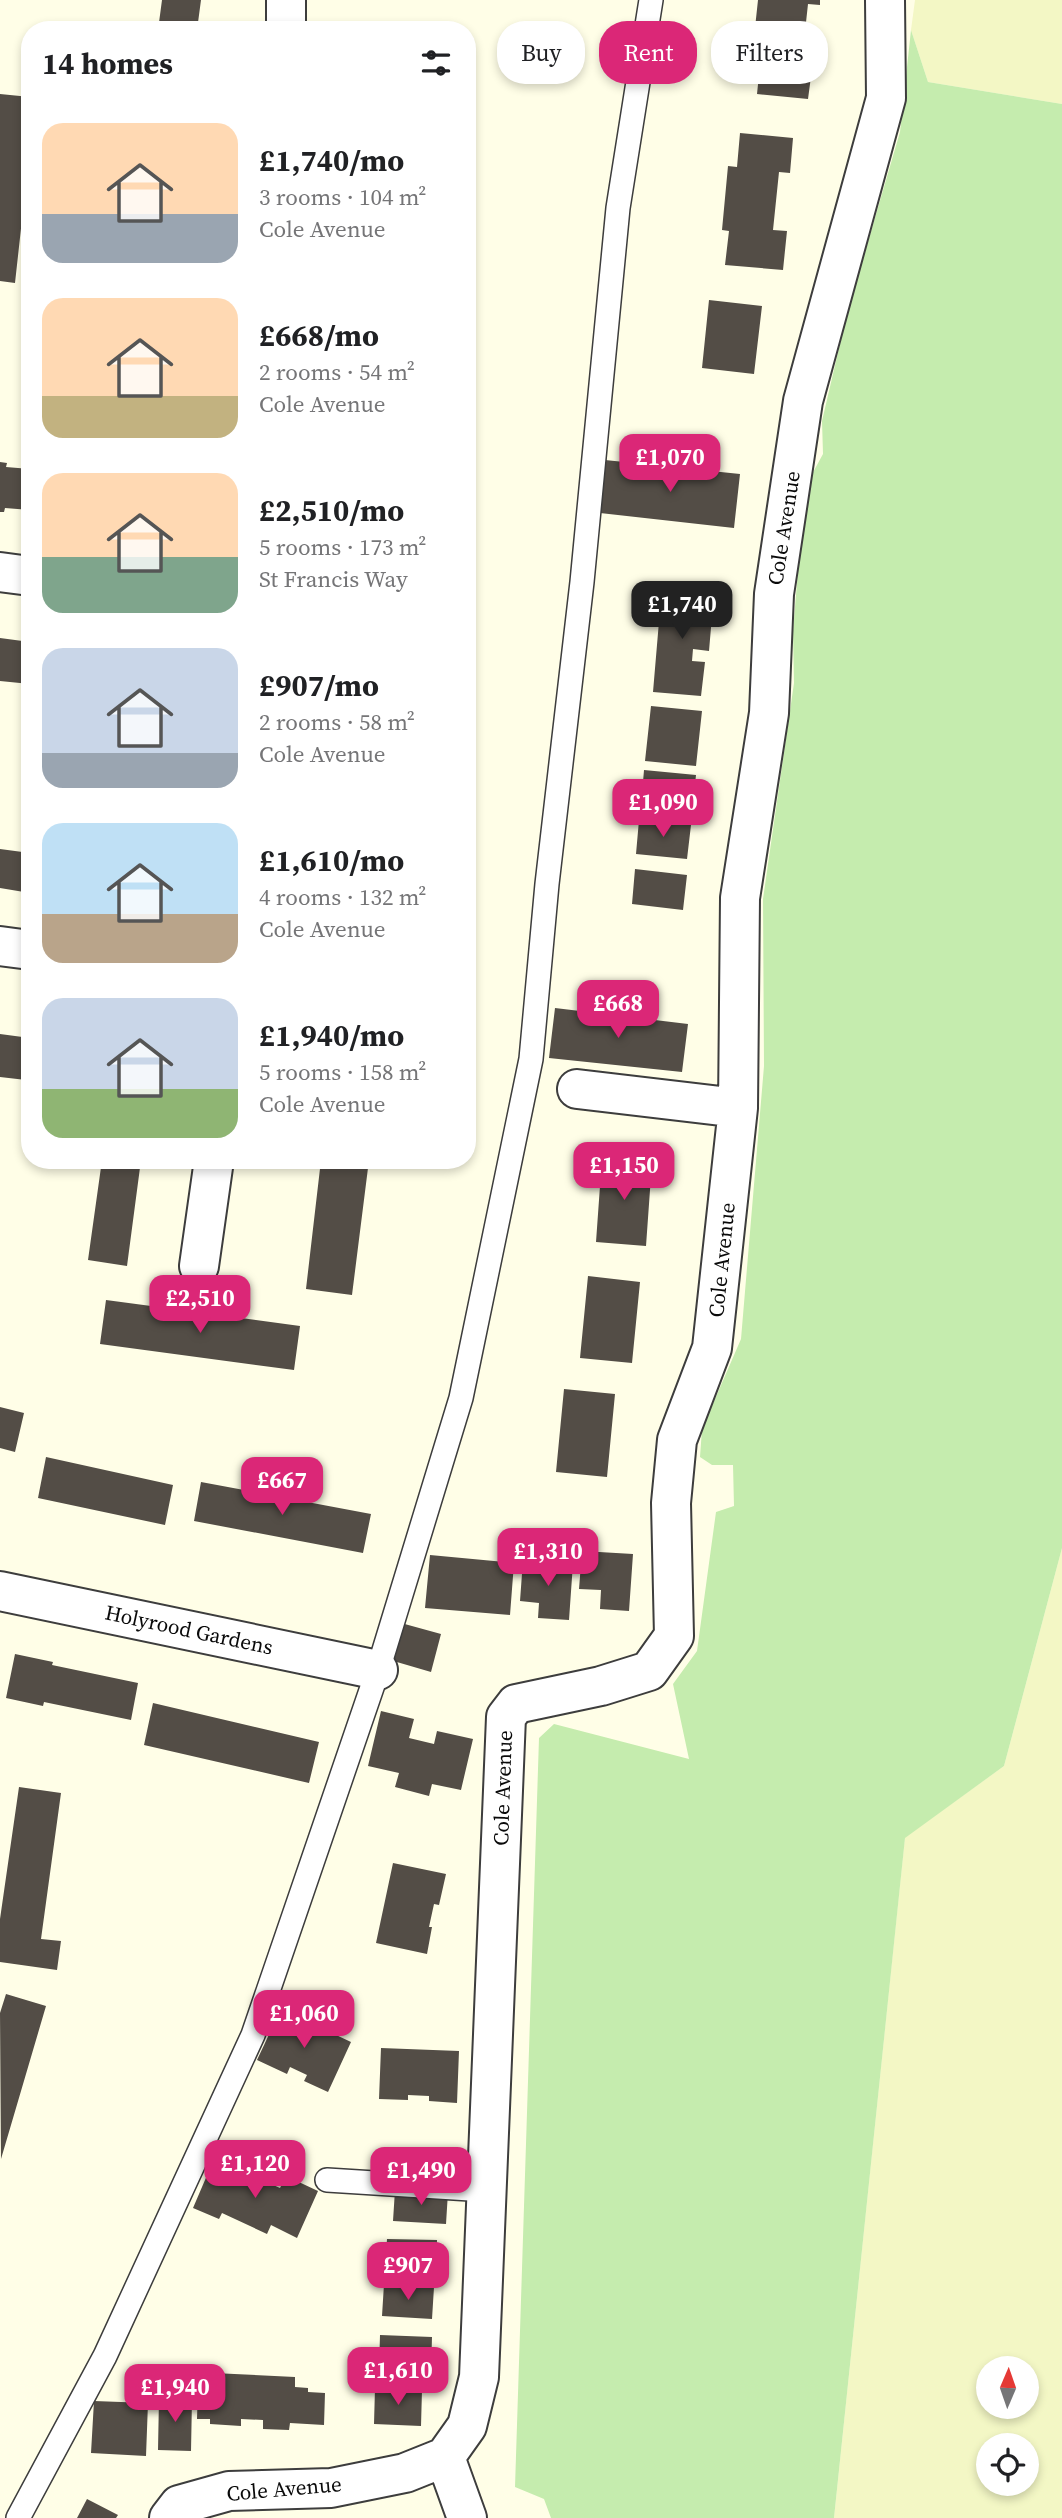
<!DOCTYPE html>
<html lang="en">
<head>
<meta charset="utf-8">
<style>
	body { margin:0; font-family:"Source Serif 4",serif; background:#f2f2f2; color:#202124; height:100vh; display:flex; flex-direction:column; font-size:26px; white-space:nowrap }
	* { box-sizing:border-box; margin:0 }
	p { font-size:23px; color:#757577 }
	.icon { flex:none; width:38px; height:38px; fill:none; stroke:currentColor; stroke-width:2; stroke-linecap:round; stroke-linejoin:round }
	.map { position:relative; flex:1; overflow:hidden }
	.drawer { position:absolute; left:21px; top:21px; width:455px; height:1148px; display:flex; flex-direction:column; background:#fff; border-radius:28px; box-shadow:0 4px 10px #0003 }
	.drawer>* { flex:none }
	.banner { position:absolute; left:497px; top:21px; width:458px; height:63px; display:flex; gap:14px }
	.needle { width:46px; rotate:2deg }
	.controls { position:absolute; left:976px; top:2356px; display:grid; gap:14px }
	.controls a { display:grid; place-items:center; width:63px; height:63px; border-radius:50%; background:#fff; box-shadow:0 4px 10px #0003; font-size:35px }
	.price { position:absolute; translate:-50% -60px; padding:0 16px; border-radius:14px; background:#db2777; color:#fff; font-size:23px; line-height:46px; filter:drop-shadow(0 2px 4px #0008) }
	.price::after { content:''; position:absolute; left:50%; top:42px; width:21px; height:16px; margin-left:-10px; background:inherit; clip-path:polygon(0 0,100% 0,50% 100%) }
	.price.selected { background:#222; color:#fff }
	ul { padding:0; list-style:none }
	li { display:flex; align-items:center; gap:21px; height:175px; padding:0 21px }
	li span { display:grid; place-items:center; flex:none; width:196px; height:140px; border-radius:21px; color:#555 }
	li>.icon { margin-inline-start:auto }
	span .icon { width:84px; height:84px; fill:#fffc; stroke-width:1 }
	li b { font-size:30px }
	h2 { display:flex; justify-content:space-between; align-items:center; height:84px; padding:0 21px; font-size:30px }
	.tag { padding:0 24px; border-radius:28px; background:#fff; box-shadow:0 4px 10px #0003; font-size:24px; line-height:63px }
	.tag.selected { background:#db2777; color:#fff }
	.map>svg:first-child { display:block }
	.farmland { fill:#f3f7c5; fill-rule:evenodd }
	.green { fill:#c5ecae }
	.building { fill:#534d46 }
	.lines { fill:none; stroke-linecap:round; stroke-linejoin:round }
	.lane-casing { stroke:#3d3d3d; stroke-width:26 }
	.street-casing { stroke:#3d3d3d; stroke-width:42 }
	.lane { stroke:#fff; stroke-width:23 }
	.street { stroke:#fff; stroke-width:38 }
	.labels { text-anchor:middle; stroke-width:7; stroke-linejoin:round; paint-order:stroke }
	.street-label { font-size:21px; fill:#0a0a0a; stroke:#fff }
</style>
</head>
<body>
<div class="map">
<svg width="1062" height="2518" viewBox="0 0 1062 2518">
	<rect width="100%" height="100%" fill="#fffee7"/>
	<path class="farmland" d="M915 0H1062V104L928 82 911 30Z
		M1062 1548V2518H834L905 1837 1004 1766ZM989 2368H1027V2406H989ZM989 2445H1027V2483H989Z"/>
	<path class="green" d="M911 30 928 82 1062 104V1548L1004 1766 905 1838 834 2518H551L544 2499 515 2487 539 1738 554 1724 689 1759 673 1684 697 1651 716 1512 734 1506 733 1465H712L700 1457 702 1429 741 1339 764 1066 763 899 794 683 793 631 805 487 823 454 822 421 847 314 900 132Z"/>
	<path class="building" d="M162 0H201L197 30H158Z
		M758 0H820V5L808 4 801 68 812 69 808 99 757 94 760 65H751Z
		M377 22 428 28V30H376Z
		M0 94 30 97V147L15 283 0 281Z
		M740 133 793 138 790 173 779 172 773 230 787 231 783 270 725 265 729 231 722 230 728 166 737 167Z
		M709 300 762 306 754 374 702 368Z
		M605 460 740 474 734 528 600 513Z
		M0 462 7 463 6 467 30 469V510L5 508 4 512H0Z
		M662 586 706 589 705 603 713 604 709 651 693 649 692 661 705 662 701 696 653 692Z
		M0 638 30 642V684L0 681Z
		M651 706 702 711 696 766 645 761Z
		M644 770 696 775 692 812 641 806Z
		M639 820 691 825 687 859 636 854Z
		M0 849 30 853V893L0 888Z
		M635 869 687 875 683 910 632 904Z
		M555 1008 688 1024 682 1072 549 1058Z
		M0 1034 30 1038 26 1080 0 1077Z
		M602 1158 652 1162 646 1246 596 1242Z
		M102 1160H141L127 1266 88 1260Z
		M321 1160H369L352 1295 306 1289Z
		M588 1276 640 1282 632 1363 580 1358Z
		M106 1300 300 1326 294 1370 100 1344Z
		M564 1389 615 1394 607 1477 556 1472Z
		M0 1407 24 1413 15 1452 0 1448Z
		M46 1457 173 1485 165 1525 38 1498Z
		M201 1482 371 1514 363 1553 194 1521Z
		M582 1551 633 1554 629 1611 600 1609 601 1590 579 1589Z
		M430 1555 514 1563 510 1615 425 1608Z
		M523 1560 573 1563 569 1620 538 1618 539 1603 520 1601Z
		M401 1623 441 1634 431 1672 390 1660Z
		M15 1654 53 1662 52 1665 138 1683 131 1720 44 1702 43 1706 6 1698Z
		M153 1703 319 1742 309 1783 144 1745Z
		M381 1711 414 1719 409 1738 434 1744 437 1731 473 1739 461 1790 432 1784 429 1796 395 1787 399 1773 368 1766Z
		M19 1787 61 1793 41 1939 61 1941 57 1970 0 1962V1919Z
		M393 1863 446 1874 439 1905 434 1904 429 1927H432L427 1954 376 1943Z
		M6 1994 46 2006 1 2159 0 2013Z
		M281 2009 351 2042 328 2092 304 2081 307 2075 290 2067 287 2074 257 2060Z
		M381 2048 459 2051 457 2103 429 2101V2096L408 2095V2100L379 2099Z
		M214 2159 280 2188 286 2176 318 2191 297 2238 271 2225 267 2234 222 2213 219 2219 193 2208Z
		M395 2190 448 2192 446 2224 393 2221Z
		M387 2239 437 2240 436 2272 385 2269Z
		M384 2284 434 2287 432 2319 382 2316Z
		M380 2335 432 2337 431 2371 379 2369Z
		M213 2373 295 2377V2387L308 2388V2392L325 2393 324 2425 290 2423 289 2430 263 2429V2420L241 2419V2426L210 2424V2419H197L198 2383 213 2384Z
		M375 2388 422 2390 421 2426 374 2424Z
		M159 2398 192 2399 191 2451 158 2450Z
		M94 2401 148 2403 146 2456 91 2453Z
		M87 2499 118 2515 116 2518H77Z"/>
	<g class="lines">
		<defs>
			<path id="lane" d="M327 2180 486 2190
				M18 2518 105 2356 253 2035 378 1670 461 1398 531 1059 547 884 582 582 618 208 651 0"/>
			<path id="street" d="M286 30V0
				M0 572 30 576
				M0 946 30 950
				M577 1089 738 1108
				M199 1266 214 1160
				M0 1591 378 1670
				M445 2457 467 2518
				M169 2518 179 2505 229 2491 331 2488 405 2473 445 2457 467 2426 479 2377 506 1717 516 1704 601 1686 649 1671 674 1636 671 1503 677 1440 712 1348 738 1108 740 898 769 713 774 594 803 401 886 98 885 0"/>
		</defs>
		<use href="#lane" class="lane-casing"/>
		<use href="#street" class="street-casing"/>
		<use href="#lane" class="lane"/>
		<use href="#street" class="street"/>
	</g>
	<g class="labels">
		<g class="street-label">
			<text transform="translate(784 528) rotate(-81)" y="7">Cole Avenue</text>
			<text transform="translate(722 1260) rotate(-84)" y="7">Cole Avenue</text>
			<text transform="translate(189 1630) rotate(12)" y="7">Holyrood Gardens</text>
			<text transform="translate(503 1788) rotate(-88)" y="7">Cole Avenue</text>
			<text transform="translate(284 2489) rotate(-5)" y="7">Cole Avenue</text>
		</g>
	</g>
</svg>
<div class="controls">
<a><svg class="needle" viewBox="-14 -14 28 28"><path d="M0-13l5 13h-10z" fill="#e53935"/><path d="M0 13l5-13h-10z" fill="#757577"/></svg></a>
<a><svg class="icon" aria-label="locate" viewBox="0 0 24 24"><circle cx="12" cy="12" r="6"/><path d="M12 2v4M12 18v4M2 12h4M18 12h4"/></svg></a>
</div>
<b class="price" style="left:670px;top:494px">£1,070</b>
<b class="price selected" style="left:682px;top:641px">£1,740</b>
<b class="price" style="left:663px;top:839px">£1,090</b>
<b class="price" style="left:618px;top:1040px">£668</b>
<b class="price" style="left:624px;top:1202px">£1,150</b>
<b class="price" style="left:200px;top:1335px">£2,510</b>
<b class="price" style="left:282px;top:1517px">£667</b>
<b class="price" style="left:548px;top:1588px">£1,310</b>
<b class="price" style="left:304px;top:2050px">£1,060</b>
<b class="price" style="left:255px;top:2200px">£1,120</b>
<b class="price" style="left:421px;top:2207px">£1,490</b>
<b class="price" style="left:408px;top:2302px">£907</b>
<b class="price" style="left:398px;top:2407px">£1,610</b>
<b class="price" style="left:175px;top:2424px">£1,940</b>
<div class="banner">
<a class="tag">Buy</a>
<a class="tag selected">Rent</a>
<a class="tag">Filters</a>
</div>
<section class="drawer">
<h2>14 homes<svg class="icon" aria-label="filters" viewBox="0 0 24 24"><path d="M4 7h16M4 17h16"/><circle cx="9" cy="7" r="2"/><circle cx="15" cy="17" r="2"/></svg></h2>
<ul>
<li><span style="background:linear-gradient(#ffd9b3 65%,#9aa5b1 0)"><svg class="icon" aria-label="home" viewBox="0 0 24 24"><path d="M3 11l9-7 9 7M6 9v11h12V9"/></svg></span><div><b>£1,740/mo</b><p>3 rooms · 104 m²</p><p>Cole Avenue</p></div></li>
<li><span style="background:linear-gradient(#ffd9b3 70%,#c2b280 0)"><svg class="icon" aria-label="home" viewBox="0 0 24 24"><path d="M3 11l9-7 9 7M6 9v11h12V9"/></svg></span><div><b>£668/mo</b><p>2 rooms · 54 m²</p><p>Cole Avenue</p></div></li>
<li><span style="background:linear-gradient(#ffd9b3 60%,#7fa58c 0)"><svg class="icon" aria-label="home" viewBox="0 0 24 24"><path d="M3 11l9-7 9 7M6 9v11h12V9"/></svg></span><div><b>£2,510/mo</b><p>5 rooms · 173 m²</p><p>St Francis Way</p></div></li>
<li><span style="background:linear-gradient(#c9d6e8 75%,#9aa5b1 0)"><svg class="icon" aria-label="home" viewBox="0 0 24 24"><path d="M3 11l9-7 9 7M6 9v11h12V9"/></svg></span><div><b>£907/mo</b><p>2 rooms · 58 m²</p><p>Cole Avenue</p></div></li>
<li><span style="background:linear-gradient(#bfe0f5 65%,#b9a48a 0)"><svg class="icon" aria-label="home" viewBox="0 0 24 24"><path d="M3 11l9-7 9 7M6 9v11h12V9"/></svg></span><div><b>£1,610/mo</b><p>4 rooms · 132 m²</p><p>Cole Avenue</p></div></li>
<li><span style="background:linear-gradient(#c9d6e8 65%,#8fb573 0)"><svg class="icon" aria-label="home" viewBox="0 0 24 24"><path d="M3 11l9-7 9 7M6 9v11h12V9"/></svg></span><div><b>£1,940/mo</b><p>5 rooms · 158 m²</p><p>Cole Avenue</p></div></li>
</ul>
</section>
</div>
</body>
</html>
